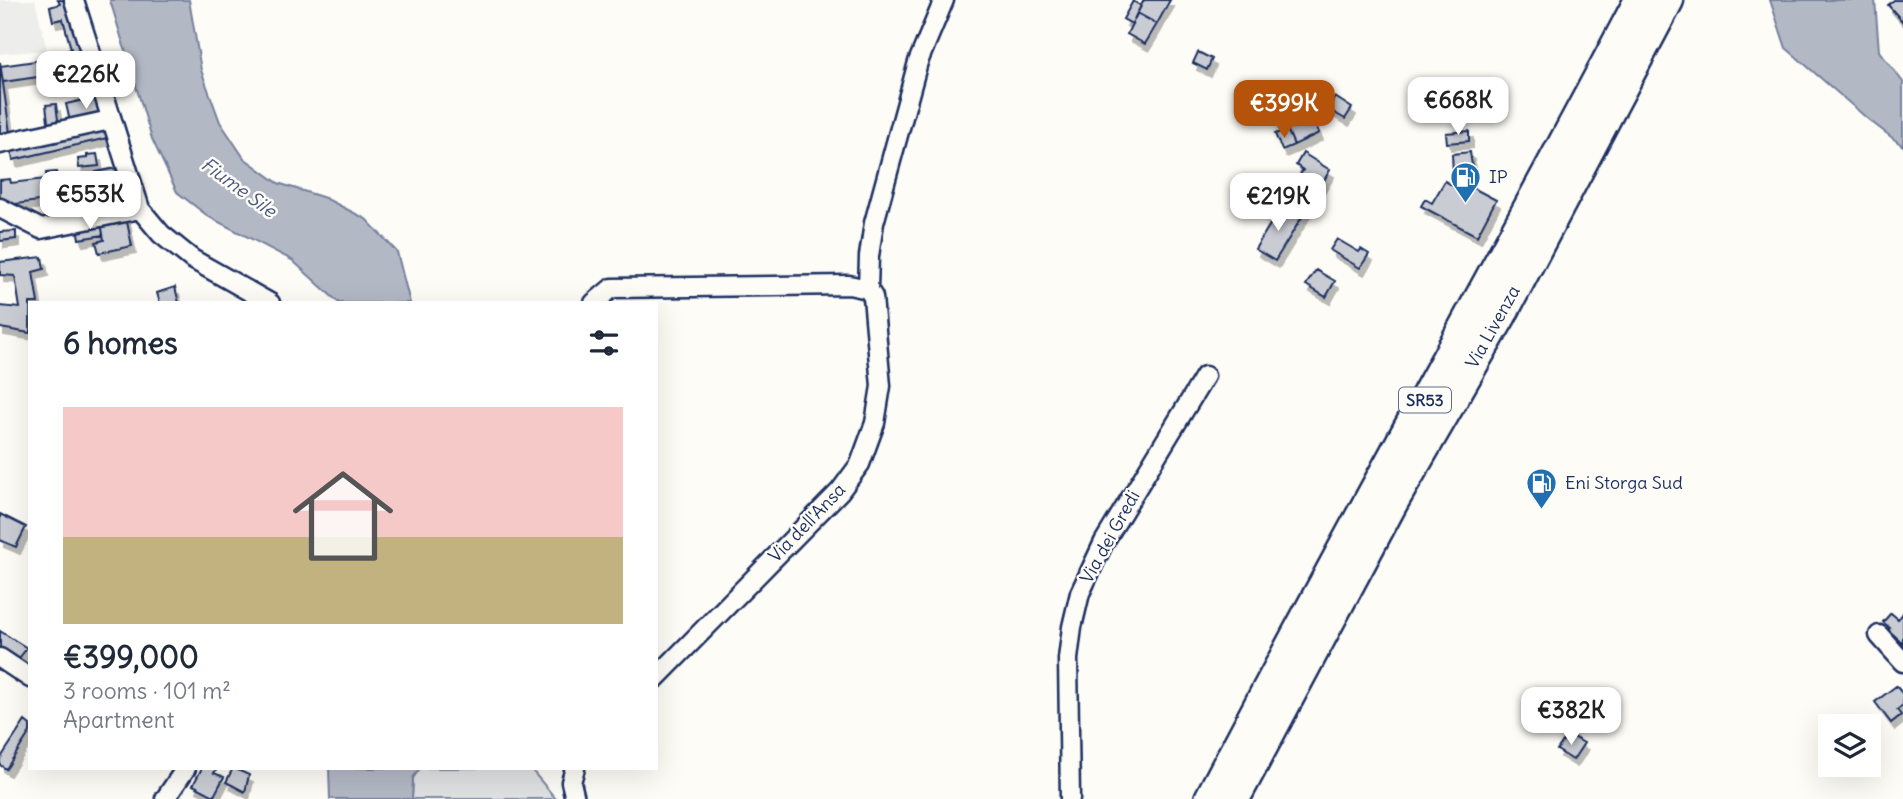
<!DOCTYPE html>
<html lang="en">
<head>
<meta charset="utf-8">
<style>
	body { margin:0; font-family:Delius,sans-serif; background:#f2f2f3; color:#1f2937; height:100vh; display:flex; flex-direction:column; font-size:26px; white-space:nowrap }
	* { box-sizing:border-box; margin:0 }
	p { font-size:23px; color:#747a83 }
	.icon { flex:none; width:38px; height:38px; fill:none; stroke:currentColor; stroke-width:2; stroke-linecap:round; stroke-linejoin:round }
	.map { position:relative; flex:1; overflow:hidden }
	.drawer { position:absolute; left:28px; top:301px; width:630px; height:469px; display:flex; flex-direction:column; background:#fff; border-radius:0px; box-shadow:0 7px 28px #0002 }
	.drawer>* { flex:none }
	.tools { position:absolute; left:1818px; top:714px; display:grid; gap:14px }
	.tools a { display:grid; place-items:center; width:63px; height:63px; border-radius:0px; background:#fff; box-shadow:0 7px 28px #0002; font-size:35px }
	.price { position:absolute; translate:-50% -60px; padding:0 16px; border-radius:14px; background:#fff; color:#222; font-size:23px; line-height:46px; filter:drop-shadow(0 2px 4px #0008) }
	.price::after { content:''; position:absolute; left:50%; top:42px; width:21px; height:16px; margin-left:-10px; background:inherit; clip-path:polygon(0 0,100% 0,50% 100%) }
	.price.selected { background:#b45309; color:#fff }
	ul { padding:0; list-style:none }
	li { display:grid; align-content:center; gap:14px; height:371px; padding:0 35px }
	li+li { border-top:2px solid #e0e1e3 }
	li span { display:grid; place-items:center; height:217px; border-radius:0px; color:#555 }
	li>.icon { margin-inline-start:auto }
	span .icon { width:126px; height:126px; fill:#fffc; stroke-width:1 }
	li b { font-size:30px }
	h2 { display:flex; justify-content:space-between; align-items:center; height:84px; padding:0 35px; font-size:30px }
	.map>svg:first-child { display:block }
	.built { fill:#edeeec }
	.green { fill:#e0e1e3; stroke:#7e88a0; stroke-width:2 }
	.water { fill:#b3b8c5; stroke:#76819c; stroke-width:2 }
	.building { fill:#c9ccd3; stroke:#1b2f5e; stroke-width:2; filter:url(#shadow) }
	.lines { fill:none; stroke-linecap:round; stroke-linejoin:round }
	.minor-casing { stroke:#1b2f5e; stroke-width:23 }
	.trunk-casing { stroke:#1b2f5e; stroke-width:35 }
	.minor { stroke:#fdfcf7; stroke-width:18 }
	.trunk { stroke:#fdfcf7; stroke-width:30 }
	.labels { text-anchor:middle; stroke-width:5; stroke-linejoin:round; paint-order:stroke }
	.shield { fill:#fdfcf7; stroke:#5f6c8c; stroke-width:2 }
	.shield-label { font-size:16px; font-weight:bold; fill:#1b2f5e }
	.poi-label { font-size:18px; fill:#1b2f5e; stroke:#fdfcf7; text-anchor:start }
	.street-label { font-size:18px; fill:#1b2f5e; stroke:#fdfcf7 }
	.water-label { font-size:19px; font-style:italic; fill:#49587d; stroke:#fdfcf7 }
</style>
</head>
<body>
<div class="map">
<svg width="1903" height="799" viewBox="0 0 1903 799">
	<defs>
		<filter id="shadow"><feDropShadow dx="4" dy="7" stdDeviation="0" flood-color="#0004"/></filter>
	</defs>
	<rect width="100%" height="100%" fill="#fdfcf7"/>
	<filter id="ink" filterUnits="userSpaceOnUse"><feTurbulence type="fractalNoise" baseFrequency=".0143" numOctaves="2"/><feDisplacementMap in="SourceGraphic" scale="14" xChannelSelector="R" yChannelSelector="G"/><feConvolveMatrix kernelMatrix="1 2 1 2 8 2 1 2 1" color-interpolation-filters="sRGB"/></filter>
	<g filter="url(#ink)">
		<path class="built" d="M0 0H35L47 50 0 54Z"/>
		<path class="green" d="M420 768H530L556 799H412L413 778Z"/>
		<path class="water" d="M110 0H189L201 70 220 122 244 158 278 183 325 198 366 219 397 252 410 303H339L292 260 209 217 177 192 152 139Z
			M1770 0H1875L1879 51 1903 82V146L1869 120 1786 48Z
			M329 768H420L413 778 412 799H330Z"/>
		<path class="building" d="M58 0H71L90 74 73 78 66 51 71 49 63 19 53 21 50 7 60 4Z
			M1144 0H1170L1157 24 1137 13Z
			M1903 0V22L1888 5 1894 0Z
			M1133 1 1141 6 1132 24 1123 19Z
			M1137 13 1157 24 1145 44 1127 34Z
			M66 51 73 78 58 82 51 54Z
			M1198 52 1212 59 1207 70 1193 63Z
			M50 59 52 75 3 82 0 66Z
			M0 62 10 133 0 134Z
			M101 96 106 119 71 126 66 104Z
			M1335 97 1352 108 1345 119 1328 109Z
			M56 104 59 128 49 130 46 105Z
			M1312 118 1319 133 1294 145 1287 129Z
			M104 127 107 138 13 160 11 149Z
			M1287 129 1294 145 1282 150 1275 134Z
			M1469 131V141L1447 143 1446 133Z
			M1470 152 1473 172 1453 174 1452 154Z
			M1303 153 1330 170 1314 197 1294 186 1287 196 1281 193 1290 178 1296 181 1303 170 1296 165Z
			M97 154 99 166 79 168 78 159 87 158V155Z
			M116 168 122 210 103 214 96 172Z
			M56 172 57 178 72 176 73 185 48 188 46 173Z
			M10 179 11 183 45 179 47 200 0 206V180Z
			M1445 181 1458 189 1462 182 1496 200 1477 236 1421 206 1425 199 1432 203Z
			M1294 186 1314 197 1302 217 1282 205Z
			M99 195 103 214 88 216 85 197Z
			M76 199 78 217 56 221 54 203Z
			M1282 205 1302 217 1275 261 1255 249Z
			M126 217 132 246 99 253 96 242 104 240 101 222Z
			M101 222 103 235 79 239 77 227Z
			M16 231V239L0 241V232Z
			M1337 239 1359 252 1361 249 1369 254 1360 268 1330 250Z
			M42 257 44 269 33 272 38 303H30V333L0 328V306L20 308 15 276 0 275V262Z
			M1316 270 1335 281 1326 297 1306 285Z
			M175 287 179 303H160L157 293Z
			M0 514 26 527 16 547 0 540Z
			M1891 613 1898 619 1903 613V643L1888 630 1890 628 1883 622Z
			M0 631 27 648 16 662 0 652Z
			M1896 686 1903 694V705L1897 710 1901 715 1891 723 1875 702Z
			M25 721 30 725V732L6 769 0 765V759Z
			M1568 734 1584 743 1573 760 1557 750Z
			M202 768H217L214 773 224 777 214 796 193 785Z
			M233 768 249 775 245 792 226 782Z"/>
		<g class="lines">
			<defs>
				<path id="minor" d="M74 0 140 209 161 234 192 259 270 303
					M0 144 110 120
					M0 208 41 229 140 209
					M594 303 612 288 849 285 868 289
					M1879 635 1903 662
					M0 658 30 678
					M656 678 840 491 860 464 875 423 881 386 873 297 868 289 869 256 874 223 918 62 944 0
					M575 768 571 782 575 799
					M165 799 186 768
					M1070 799 1068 659 1072 627 1080 593 1104 542 1205 376"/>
				<path id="trunk" d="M1210 799C1349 531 1500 268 1640 0
					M1234 799 1392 503 1501 315 1668 0"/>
			</defs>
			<use href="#minor" class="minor-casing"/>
			<use href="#trunk" class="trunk-casing"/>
			<use href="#minor" class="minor"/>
			<use href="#trunk" class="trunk"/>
		</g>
	</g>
	<defs>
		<symbol id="fuel-pin" viewBox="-11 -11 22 30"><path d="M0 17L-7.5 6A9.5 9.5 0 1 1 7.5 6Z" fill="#1f6fb2" stroke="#fdfcf7"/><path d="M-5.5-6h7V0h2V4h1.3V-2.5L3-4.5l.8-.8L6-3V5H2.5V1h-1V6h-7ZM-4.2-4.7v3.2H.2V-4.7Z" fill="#fff"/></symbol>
	</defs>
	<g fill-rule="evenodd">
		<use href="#fuel-pin" x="1448" y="160" width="35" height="47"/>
		<use href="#fuel-pin" x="1524" y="466" width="35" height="47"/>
	</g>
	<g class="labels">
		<rect class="shield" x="1399" y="387.5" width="52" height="25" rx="5"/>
		<g class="shield-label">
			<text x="1425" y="406">SR53</text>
		</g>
		<g class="poi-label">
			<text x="1489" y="183">IP</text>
			<text x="1565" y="489">Eni Storga Sud</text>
		</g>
		<g class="street-label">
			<text transform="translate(1493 327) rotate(-61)" y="6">Via Livenza</text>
			<text transform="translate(807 523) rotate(-46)" y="6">Via dell'Ansa</text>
			<text transform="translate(1110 537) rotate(-61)" y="6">Via dei Gredi</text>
		</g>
		<g class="water-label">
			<text transform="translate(239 187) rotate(36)" y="7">Fiume Sile</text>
		</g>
	</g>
</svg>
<div class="tools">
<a><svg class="icon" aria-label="layers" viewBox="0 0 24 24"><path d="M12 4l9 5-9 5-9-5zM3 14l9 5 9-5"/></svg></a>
</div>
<b class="price" style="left:86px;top:111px">€226K</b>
<b class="price" style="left:1458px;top:137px">€668K</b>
<b class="price selected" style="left:1284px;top:140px">€399K</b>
<b class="price" style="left:90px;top:231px">€553K</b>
<b class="price" style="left:1278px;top:233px">€219K</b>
<b class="price" style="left:1571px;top:747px">€382K</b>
<section class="drawer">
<h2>6 homes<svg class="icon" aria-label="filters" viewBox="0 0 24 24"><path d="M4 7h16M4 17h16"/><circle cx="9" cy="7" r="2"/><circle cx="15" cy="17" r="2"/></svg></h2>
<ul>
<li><span style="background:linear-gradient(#f6c9c9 60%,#c2b280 0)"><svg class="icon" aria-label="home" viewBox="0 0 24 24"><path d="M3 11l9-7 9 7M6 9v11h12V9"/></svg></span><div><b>€399,000</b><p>3 rooms · 101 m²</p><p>Apartment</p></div></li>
</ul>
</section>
</div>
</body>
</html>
